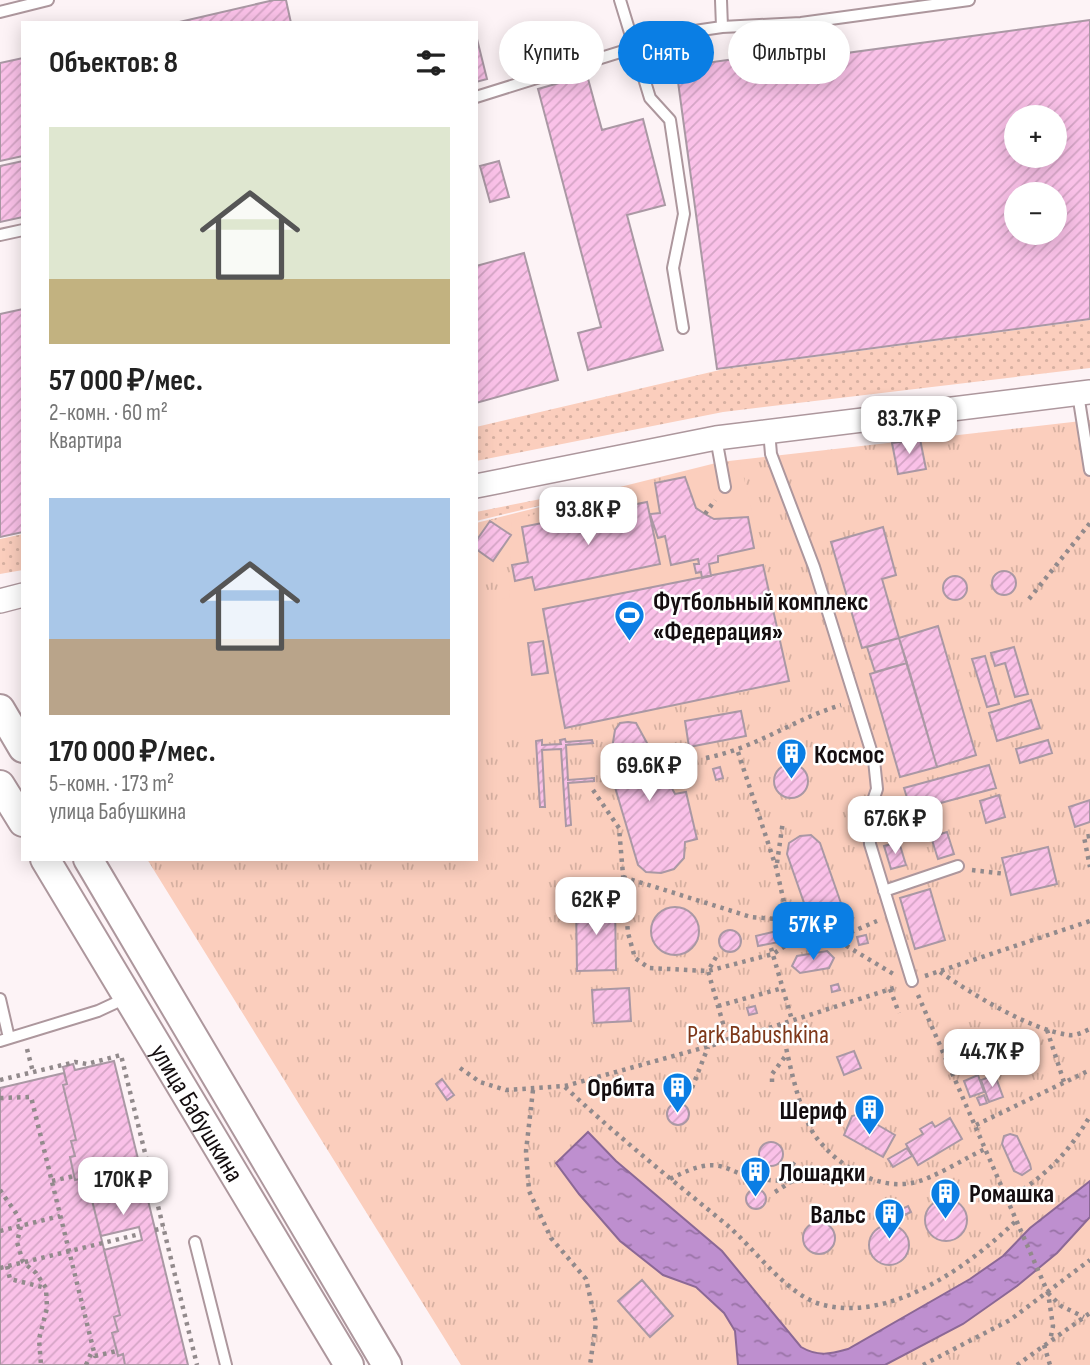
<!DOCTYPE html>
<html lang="ru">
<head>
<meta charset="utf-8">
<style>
	body { margin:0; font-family:"Sofia Sans Condensed",sans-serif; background:#f6f6f6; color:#222; height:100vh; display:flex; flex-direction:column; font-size:26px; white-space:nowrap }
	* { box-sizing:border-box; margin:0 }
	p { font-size:23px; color:#767676 }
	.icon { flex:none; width:38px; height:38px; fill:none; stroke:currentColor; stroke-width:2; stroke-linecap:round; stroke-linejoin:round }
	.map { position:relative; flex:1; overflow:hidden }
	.sheet { position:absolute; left:21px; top:21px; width:457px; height:840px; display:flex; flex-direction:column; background:#fff; border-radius:0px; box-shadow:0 4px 18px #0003 }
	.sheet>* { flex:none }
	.banner { position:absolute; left:499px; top:21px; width:485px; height:63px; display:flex; gap:14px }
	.controls { position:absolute; left:1004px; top:105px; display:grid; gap:14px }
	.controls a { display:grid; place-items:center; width:63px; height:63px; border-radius:50%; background:#fff; box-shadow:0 4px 18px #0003; font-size:35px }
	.price { position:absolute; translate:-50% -60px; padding:0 16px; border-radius:14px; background:#fff; color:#222; font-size:23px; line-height:46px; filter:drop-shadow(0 2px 4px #0008) }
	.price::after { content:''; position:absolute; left:50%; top:42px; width:21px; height:16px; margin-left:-10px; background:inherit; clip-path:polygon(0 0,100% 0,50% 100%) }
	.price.on { background:#0a7ee4; color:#fff }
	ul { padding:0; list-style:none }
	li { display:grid; align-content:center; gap:14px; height:371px; padding:0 28px }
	li span { display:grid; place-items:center; height:217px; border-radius:0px; color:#555 }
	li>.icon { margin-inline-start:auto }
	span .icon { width:126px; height:126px; fill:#fffc; stroke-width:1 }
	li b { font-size:30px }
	h2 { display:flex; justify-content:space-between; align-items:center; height:84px; padding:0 28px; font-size:30px }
	.tag { padding:0 24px; border-radius:32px; background:#fff; box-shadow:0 4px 18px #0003; font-size:24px; line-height:63px }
	.tag.on { background:#0a7ee4; color:#fff }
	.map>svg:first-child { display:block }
	.grass { fill:url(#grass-dots) }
	.park { fill:url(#park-tufts) }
	.garden { fill:#fbcebd }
	.water { fill:url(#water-ripples); stroke:#8b6895; stroke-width:2 }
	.building { fill:url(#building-hatch); stroke:#aa98a4; stroke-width:2; fill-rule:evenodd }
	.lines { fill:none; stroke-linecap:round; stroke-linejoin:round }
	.service-casing { stroke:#ad979d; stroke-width:14 }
	.minor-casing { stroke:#ad979d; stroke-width:26 }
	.tertiary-casing { stroke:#ad979d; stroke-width:32 }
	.path { stroke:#928a8c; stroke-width:4.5; stroke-dasharray:3.5 5; stroke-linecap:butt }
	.service { stroke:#fff; stroke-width:10 }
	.minor { stroke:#fff; stroke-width:23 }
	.tertiary { stroke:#fff; stroke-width:28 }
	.labels { text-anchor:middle; stroke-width:5; stroke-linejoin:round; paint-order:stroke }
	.poi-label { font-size:26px; font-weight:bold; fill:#140d0f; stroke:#fff; text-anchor:start }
	.park-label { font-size:26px; fill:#7e381a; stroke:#fff }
	.street-label { font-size:26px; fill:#140d0f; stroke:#fff }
</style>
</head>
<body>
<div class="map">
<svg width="1090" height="1365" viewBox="0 0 1090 1365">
	<defs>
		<pattern id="grass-dots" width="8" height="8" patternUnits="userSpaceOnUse" patternTransform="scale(1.75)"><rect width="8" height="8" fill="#fbcebd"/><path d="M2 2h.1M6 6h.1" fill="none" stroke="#d6b0a1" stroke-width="1.8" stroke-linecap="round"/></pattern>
		<pattern id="park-tufts" width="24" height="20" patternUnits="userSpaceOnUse" patternTransform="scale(1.75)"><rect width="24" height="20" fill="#fbcebd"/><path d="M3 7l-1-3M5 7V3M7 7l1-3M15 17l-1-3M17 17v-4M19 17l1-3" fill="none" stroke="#d6b0a1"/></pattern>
		<pattern id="water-ripples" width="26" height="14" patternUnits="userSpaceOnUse" patternTransform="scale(1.75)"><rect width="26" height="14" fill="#be8fcf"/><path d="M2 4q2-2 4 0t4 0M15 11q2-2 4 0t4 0" fill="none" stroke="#9973a6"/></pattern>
		<pattern id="building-hatch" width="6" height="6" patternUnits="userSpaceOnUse" patternTransform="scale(1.75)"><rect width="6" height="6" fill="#fac1e8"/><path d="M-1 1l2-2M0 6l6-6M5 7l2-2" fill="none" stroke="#d5a5c6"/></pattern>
	</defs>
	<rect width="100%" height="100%" fill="#fdf3f6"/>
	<path class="grass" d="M1090 320V368L723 412 476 461V427L724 369Z
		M546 498 547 504 476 521V512Z
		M23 534V570L0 574V539Z"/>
	<path class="park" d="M1090 420V1365H461L147 859H476V523L720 462Z"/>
	<path class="garden" d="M740 462 793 682 476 747V603L509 598 512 522 573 501Z"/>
	<path class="water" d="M588 1132 616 1161 722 1251 801 1347C818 1357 830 1354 848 1349L970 1279 1003 1256 1030 1228 1090 1181V1217L1057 1253 1017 1286 963 1324 885 1365H738L735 1331 724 1313 696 1287 663 1275 620 1241 579 1194 556 1163Z"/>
	<path class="building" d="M274 0H286L291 23H175Z
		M1090 20V319L717 369 676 67 764 55 765 64ZM1017 117H1055V156H1017ZM1017 194H1055V233H1017Z
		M476 35 487 79 476 82Z
		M23 58V156L0 161V63Z
		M587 75 602 130 643 119 665 205 627 215 663 350 588 370 578 333 601 327 538 89Z
		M23 161V217L0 222V166Z
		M499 161 509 197 490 202 480 166Z
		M524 253 558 380 476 403V266Z
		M23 309V532L0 537V314Z
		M920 439 926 469 898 474 892 443Z
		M685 477 696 508 705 514 714 519 748 517 754 548 718 556V562L709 564 711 576 702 578 701 572 696 573 694 564H699L698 559 671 565 665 536 658 538 650 514 660 513 655 483Z
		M647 502 660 564 535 590 532 577 515 581 512 565 528 562 522 527Z
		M490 521 511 535 493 561 476 549V541Z
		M883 527 896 575 882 579 899 638 862 648 831 542Z
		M763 565 789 681 565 728 543 609Z
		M992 583a12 12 0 1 1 24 0a12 12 0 1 1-24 0Z
		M943 588a12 12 0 1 1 24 0a12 12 0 1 1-24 0Z
		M938 626 976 755 937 767 899 638Z
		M899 638 907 663 875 672 867 647Z
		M543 641 548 673 532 675 528 643Z
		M1014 647 1028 694 1015 697 1005 663 995 666 991 653Z
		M985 656 999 704 987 707 972 659Z
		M907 663 937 767 900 777 870 674Z
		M1031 700 1040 728 997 741 989 713Z
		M741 711 746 736 689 747 685 721Z
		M628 722 636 723 675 794 686 792 697 839 685 842 684 858 674 869 661 873 646 872 638 865 609 767 615 730 620 723Z
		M565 739 566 742 592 740 593 743 566 745 568 780 594 778V781L568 783 571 825 566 826 561 749 542 750 545 807H540L536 741 542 740V745L561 744 560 740Z
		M1048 740 1052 753 1020 763 1016 749Z
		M774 781a17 17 0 1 1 34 0a17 17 0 1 1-34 0Z
		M989 765 996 788 911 811 904 788Z
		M720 767 723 778 716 780 713 769Z
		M999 795 1005 817 986 823 980 801Z
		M1090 800V822L1075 827 1069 807Z
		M947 832 954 854 938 859 931 837Z
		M811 835 820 843 843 909 841 919 831 926H819L810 920 787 854 789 843 800 836Z
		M899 842 906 865 891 869 884 846Z
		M1048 847 1057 884 1011 895 1002 858Z
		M930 889 945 940 915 949 900 898Z
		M615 903 616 970 577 971 576 904Z
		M651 931a24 24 0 1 1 48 0a24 24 0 1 1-48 0Z
		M719 941a11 11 0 1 1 22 0a11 11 0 1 1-22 0Z
		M777 931 779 942 758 946 756 936Z
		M866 935 868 943 859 945 857 937Z
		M827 951 834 958 829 968 800 973 792 966 797 956Z
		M838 984 840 990 832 992 831 986Z
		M629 988 631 1021 594 1023 592 990Z
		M755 1006 757 1013 749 1015 747 1008Z
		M854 1051 861 1068 844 1075 837 1057Z
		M114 1061 138 1159 188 1365H125L123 1354 118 1356 117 1351 112 1333 118 1331 114 1317 120 1315 104 1250 142 1240 139 1227 101 1236 90 1192 84 1194 80 1179 75 1180 70 1157 75 1156 71 1141 76 1140 63 1085 67 1084 63 1067 73 1064 75 1070Z
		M64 1073 67 1084 63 1085 76 1140 71 1141 75 1156 70 1157 75 1180 80 1179 84 1194 90 1192 120 1315 114 1317 118 1331 112 1333 118 1356 123 1354 125 1365H0V1088Z
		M978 1075 984 1092 970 1097 964 1081Z
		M995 1075 1003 1097 989 1102 981 1080Z
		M442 1079 454 1095 447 1100 436 1084Z
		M984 1095 987 1103 980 1105 977 1098Z
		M667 1114a11 11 0 1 1 22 0a11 11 0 1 1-22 0Z
		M859 1114 895 1135 883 1157 844 1135 852 1116Z
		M950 1118 962 1139 918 1165 906 1144 923 1134 920 1129 932 1122 935 1127Z
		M1010 1134 1017 1136 1030 1164 1031 1169 1022 1175 1014 1171 1002 1144 1004 1136Z
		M759 1154a12 12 0 1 1 24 0a12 12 0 1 1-24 0Z
		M907 1148 912 1156 893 1167 888 1159Z
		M746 1199a10 10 0 1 1 20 0a10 10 0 1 1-20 0Z
		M925 1220a21 21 0 1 1 42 0a21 21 0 1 1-42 0Z
		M908 1206 911 1212 905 1215 902 1209Z
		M803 1238a16 16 0 1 1 32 0a16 16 0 1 1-32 0Z
		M869 1245a20 20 0 1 1 40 0a20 20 0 1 1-40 0Z
		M642 1280 673 1316 650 1337 618 1301Z"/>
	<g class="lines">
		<defs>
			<path id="service" d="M620 0 650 98 670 120 684 214 673 268 683 328
				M721 0 722 27
				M0 12 48 0
				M476 97 681 33 722 27 801 23 969 0
				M0 235 23 230
				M1078 394 1090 470
				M769 431 771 454 814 567 874 760 877 789 868 815 870 844 912 981
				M716 438 725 487
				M884 891 958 866
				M0 999 9 1038
				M0 1041 98 1011 126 998
				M195 1242 226 1365"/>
			<path id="minor" d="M476 486 716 438 1090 392
				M0 601 23 595"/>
			<g id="tertiary">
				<path d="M0 709 23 748"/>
				<path d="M0 785 23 822"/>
				<path id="s1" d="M45 859 349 1365"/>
				<path d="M88 859 387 1365"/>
			</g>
		</defs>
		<use href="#service" class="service-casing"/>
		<use href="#minor" class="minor-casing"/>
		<use href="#tertiary" class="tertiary-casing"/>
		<path class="path" d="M705 514 715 500
			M1029 599 1090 523
			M738 752 776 867 788 920 797 938 835 939 895 975
			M706 758C756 748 792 720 841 705
			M593 790 619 828 628 933 635 958 649 968 708 971 773 954 797 938
			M1090 836 1084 837 1090 867
			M777 863 783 821
			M972 870 1006 874
			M623 877 751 917 788 920
			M835 939 877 921
			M771 948 792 1020
			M716 957 708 971 728 1041
			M940 972C974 995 1028 1029 1069 1035 1076 1036 1083 1032 1090 1029
			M925 976 1090 921
			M890 989 899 1013
			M918 995 1048 1293 1053 1326 1050 1341
			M718 1006 783 988
			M781 1024C787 1052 799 1115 816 1137 837 1165 876 1190 912 1183 933 1179 965 1158 985 1149
			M1047 1030 1064 1082
			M27 1049 33 1072
			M460 1068 480 1082 506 1090 565 1086 728 1041 897 987
			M0 1080 75 1062 87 1064 121 1055 197 1365
			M772 1082V1074L787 1054
			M565 1087C617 1136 672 1180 727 1225 754 1248 786 1294 820 1304 891 1324 970 1265 1017 1220
			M692 1088 708 1047
			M533 1090 526 1151 529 1191 551 1238 586 1279 596 1323 590 1365
			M0 1098 31 1097 95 1356 117 1351
			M976 1125 1090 1070
			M792 1163 811 1178
			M670 1179C727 1150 719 1175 769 1180 799 1183 832 1178 862 1178
			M52 1181 74 1176
			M0 1190 18 1216 21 1226 17 1242 23 1262 36 1273 46 1288 47 1308 39 1339 41 1365
			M775 1192 794 1180
			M1009 1199C1047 1174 1067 1155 1090 1116
			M155 1230 164 1228
			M0 1231 60 1216
			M7 1266 10 1279 46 1288
			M0 1268 140 1234
			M1048 1293 1061 1306 1084 1317
			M1044 1345 1050 1365
			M86 1365 93 1349
			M923 1365 1010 1320 1090 1260
			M1017 1365 1090 1313"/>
		<use href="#service" class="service"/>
		<use href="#minor" class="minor"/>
		<use href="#tertiary" class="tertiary"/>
	</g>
	<defs>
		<symbol id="stadium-pin" viewBox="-11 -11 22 30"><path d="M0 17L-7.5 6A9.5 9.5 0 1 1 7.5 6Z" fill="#0a7ee4" stroke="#fff"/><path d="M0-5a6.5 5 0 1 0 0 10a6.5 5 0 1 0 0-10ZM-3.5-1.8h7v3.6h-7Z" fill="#fff"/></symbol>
		<symbol id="building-pin" viewBox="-11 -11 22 30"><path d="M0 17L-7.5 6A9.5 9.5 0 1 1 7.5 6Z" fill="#0a7ee4" stroke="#fff"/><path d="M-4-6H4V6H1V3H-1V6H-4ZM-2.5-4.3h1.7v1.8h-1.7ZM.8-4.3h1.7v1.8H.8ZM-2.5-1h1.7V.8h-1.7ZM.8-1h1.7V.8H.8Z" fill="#fff"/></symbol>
	</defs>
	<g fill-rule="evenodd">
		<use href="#stadium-pin" x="612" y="598" width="35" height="47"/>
		<use href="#building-pin" x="774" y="736" width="35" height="47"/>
		<use href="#building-pin" x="660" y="1070" width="35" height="47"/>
		<use href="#building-pin" x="852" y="1092" width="35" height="47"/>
		<use href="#building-pin" x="738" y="1154" width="35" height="47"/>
		<use href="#building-pin" x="928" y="1176" width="35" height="47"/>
		<use href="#building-pin" x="872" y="1196" width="35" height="47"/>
	</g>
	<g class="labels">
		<g class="poi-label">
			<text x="653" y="610">Футбольный комплекс<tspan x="653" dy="30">«Федерация»</tspan></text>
			<text x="814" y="763">Космос</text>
			<text x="655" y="1096" text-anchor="end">Орбита</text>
			<text x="847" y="1119" text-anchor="end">Шериф</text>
			<text x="779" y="1181">Лошадки</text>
			<text x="969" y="1202">Ромашка</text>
			<text x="866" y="1223" text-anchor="end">Вальс</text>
		</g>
		<g class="park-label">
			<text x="758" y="1043">Park Babushkina</text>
		</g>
		<g class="street-label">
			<text dy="9" stroke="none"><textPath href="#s1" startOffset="296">улица Бабушкина</textPath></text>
		</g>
	</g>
</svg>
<div class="controls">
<a>+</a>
<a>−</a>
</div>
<b class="price" style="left:909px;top:456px">83.7K ₽</b>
<b class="price" style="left:588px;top:547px">93.8K ₽</b>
<b class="price" style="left:649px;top:803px">69.6K ₽</b>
<b class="price" style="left:895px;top:856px">67.6K ₽</b>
<b class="price" style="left:596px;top:937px">62K ₽</b>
<b class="price on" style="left:813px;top:962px">57K ₽</b>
<b class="price" style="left:992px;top:1089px">44.7K ₽</b>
<b class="price" style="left:123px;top:1217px">170K ₽</b>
<div class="banner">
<a class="tag">Купить</a>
<a class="tag on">Снять</a>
<a class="tag">Фильтры</a>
</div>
<section class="sheet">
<h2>Объектов: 8<svg class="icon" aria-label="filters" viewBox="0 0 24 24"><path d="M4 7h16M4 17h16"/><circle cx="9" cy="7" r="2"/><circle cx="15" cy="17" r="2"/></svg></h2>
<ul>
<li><span style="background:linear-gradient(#dfe7d0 70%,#c2b280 0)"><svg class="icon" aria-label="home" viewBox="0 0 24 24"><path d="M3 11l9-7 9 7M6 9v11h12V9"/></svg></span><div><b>57 000 ₽/мес.</b><p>2-комн. · 60 m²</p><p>Квартира</p></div></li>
<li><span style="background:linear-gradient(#a9c7e8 65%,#b9a48a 0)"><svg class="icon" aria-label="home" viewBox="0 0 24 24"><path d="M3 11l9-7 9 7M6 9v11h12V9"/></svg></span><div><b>170 000 ₽/мес.</b><p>5-комн. · 173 m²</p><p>улица Бабушкина</p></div></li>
</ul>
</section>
</div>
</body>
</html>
